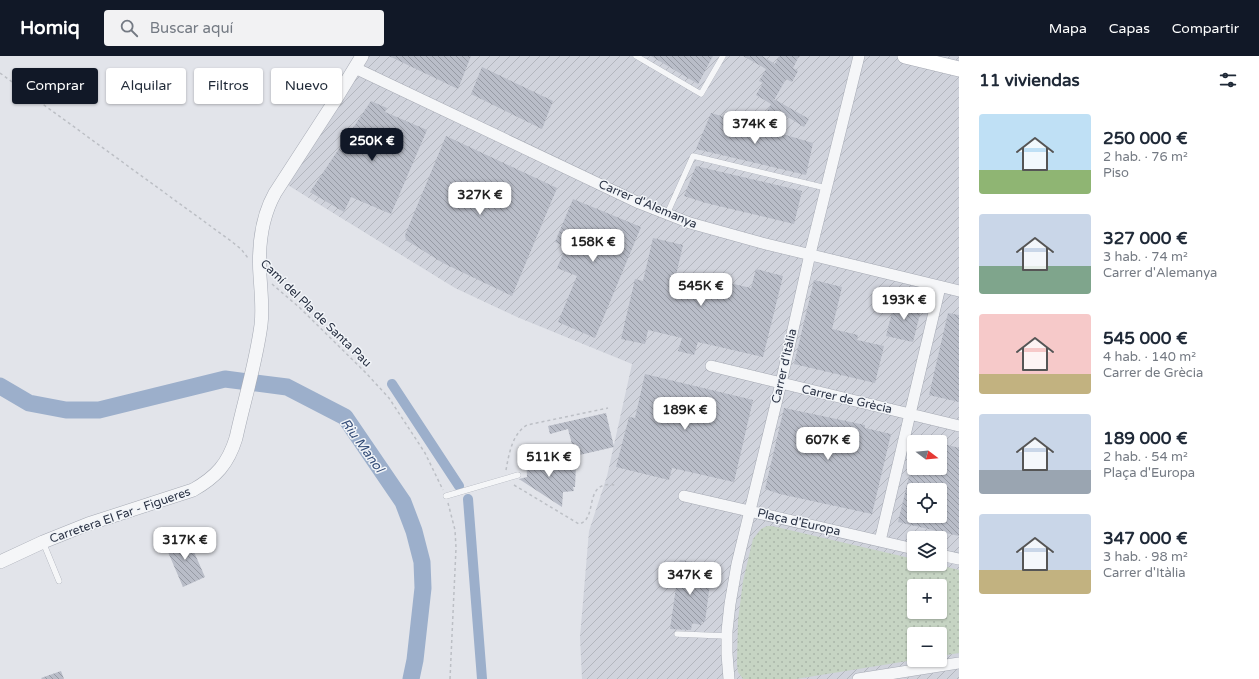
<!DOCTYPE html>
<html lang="es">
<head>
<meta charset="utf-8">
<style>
	body { margin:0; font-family:"Varela Round",sans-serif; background:#f2f2f3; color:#1f2937; height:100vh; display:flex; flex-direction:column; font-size:15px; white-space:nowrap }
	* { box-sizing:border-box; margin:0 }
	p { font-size:13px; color:#747a83 }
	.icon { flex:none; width:22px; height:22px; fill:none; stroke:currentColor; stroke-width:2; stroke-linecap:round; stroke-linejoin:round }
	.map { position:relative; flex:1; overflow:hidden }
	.drawer { display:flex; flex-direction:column; background:#fff; width:300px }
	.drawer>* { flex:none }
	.hud { position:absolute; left:12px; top:12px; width:380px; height:36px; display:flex; gap:8px }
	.needle { width:26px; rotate:106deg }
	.controls { position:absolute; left:907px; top:379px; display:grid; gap:8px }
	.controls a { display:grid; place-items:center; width:40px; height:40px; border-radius:4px; background:#fff; box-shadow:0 1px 3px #0004; font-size:20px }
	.price { position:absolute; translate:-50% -34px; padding:0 9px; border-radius:8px; background:#fff; color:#222; font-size:13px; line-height:26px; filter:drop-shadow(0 1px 2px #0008) }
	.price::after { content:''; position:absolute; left:50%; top:24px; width:12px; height:9px; margin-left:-6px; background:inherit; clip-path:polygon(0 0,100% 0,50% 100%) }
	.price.current { background:#111827; color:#fff }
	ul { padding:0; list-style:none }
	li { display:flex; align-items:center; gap:12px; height:100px; padding:0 20px }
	li span { display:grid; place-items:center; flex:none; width:112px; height:80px; border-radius:4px; color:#555 }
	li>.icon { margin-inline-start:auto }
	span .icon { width:48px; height:48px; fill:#fffc; stroke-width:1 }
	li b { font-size:17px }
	h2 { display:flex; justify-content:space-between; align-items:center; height:48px; padding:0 20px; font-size:17px }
	.chip { padding:0 14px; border-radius:4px; background:#fff; box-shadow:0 1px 3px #0004; font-size:14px; line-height:36px }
	.chip.current { background:#111827; color:#fff }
	header { display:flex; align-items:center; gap:24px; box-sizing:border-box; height:56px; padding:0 20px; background:#111827; color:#fff }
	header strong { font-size:19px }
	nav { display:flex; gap:22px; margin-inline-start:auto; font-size:14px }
	.search { width:280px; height:36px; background:#f2f2f3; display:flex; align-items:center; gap:10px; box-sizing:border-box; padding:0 14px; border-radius:4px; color:#747a83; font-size:15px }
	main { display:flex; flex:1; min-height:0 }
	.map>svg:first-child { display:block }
	.industrial { fill:url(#industrial-furrows); fill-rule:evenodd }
	.park { fill:url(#park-dots); fill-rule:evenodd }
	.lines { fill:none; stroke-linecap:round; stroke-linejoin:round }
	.canal { stroke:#9cafcb; stroke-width:10 }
	.river { stroke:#9cafcb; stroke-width:17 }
	.building { fill:url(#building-back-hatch); fill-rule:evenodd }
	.service-casing { stroke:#a7abb5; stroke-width:6 }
	.minor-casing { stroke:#a7abb5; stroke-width:12 }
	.tertiary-casing { stroke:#a7abb5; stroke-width:14 }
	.secondary-casing { stroke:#a7abb5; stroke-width:16 }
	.path { stroke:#bcbfc5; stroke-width:1.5; stroke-dasharray:3 3; stroke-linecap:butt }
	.service { stroke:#f5f6f8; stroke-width:5.5 }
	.minor { stroke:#f5f6f8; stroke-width:11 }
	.tertiary { stroke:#f5f6f8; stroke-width:13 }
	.secondary { stroke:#fff; stroke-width:15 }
	.labels { text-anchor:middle; stroke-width:3; stroke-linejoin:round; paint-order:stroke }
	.street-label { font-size:12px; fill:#293143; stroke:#f1f4f8 }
	.water-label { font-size:13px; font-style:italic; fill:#334c77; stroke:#f1f4f8 }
</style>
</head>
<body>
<header>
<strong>Homiq</strong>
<div class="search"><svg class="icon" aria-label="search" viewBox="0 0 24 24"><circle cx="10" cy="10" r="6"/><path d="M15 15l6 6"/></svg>Buscar aquí</div>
<nav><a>Mapa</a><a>Capas</a><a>Compartir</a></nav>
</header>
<main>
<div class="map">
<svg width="959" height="623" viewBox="0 0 959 623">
	<defs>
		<pattern id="industrial-furrows" width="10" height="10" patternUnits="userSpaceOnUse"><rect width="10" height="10" fill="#d0d3dc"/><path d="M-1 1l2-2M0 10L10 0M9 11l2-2" fill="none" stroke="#b3b6be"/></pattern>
		<pattern id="park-dots" width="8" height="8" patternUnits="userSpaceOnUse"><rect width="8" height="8" fill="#c6d4c3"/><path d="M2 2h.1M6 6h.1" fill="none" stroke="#aab6a9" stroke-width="1.8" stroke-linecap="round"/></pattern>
		<pattern id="building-back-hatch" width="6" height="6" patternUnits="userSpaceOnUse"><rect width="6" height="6" fill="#b9bdc8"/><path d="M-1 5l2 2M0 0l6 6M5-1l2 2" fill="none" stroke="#969aa4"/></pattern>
	</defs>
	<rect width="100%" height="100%" fill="#e2e4ea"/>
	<path class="industrial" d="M356 0H959V623H582L580 581 589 475 607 420 632 308 517 261 455 232 278 123ZM914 386H940V412H914ZM914 434H940V460H914ZM914 482H940V508H914ZM914 530H940V556H914ZM914 578H940V604H914Z"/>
	<path class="park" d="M767 470H772L914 503V508H935L959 514V597L940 600V578H914V604L796 623H743L738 616 737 608 738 564 743 525 753 483 761 473ZM914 530H940V556H914Z"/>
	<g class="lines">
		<path class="canal" d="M392 328 459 430
			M468 443 482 623"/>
		<path class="river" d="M0 330 29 347 66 354H99L225 323 287 331 345 361 403 446 414 475 422 506 423 532 415 604 411 623"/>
	</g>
	<path class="building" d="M389 0H471L458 33Z
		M651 0H713L698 28Z
		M743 0H762L775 8 779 0H799L793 12 798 15 792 26 786 23 773 46 774 43 809 63 804 71 778 55 775 59 767 55 771 48 756 39 763 27 759 25 766 13Z
		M482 11 553 45 542 73 471 38Z
		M371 45 387 52 385 56 427 74 391 158 351 141 344 156 310 136Z
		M711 57 813 87 806 119 696 93Z
		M446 80 557 132 512 240 443 207 406 184 405 179Z
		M696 110 802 135 794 168 706 147 684 140Z
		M573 143 641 171 595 282 558 266 577 220 557 212 566 191 555 186Z
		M653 182 683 189 673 232 695 238 699 220 751 232 756 213 783 220 763 301 698 286 694 299 678 295 682 282 648 274 645 288 621 283 635 223 643 225Z
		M814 224 842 231 832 273 858 279 857 284 884 290 875 327 794 308Z
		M895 244 922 250 913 286 886 280Z
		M948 257 959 259V346L929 339Z
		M645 318 753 344 734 426 672 412 669 424 616 411 629 361 635 362Z
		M784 352 865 369V372L891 378 872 458 780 438 765 433Z
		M606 357 614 391 575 400 568 373 550 378 548 370Z
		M940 387 959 392V480L898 466 911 412H940ZM914 434H940V460H914Z
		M548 399 551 415 576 409 575 431H573L574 435 563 436 562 451 519 423 527 421 526 400 532 401Z
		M187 480 205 521 183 531 165 489Z
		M680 504 701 507 700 514 709 515V519H711L705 566H702L701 569 692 567 691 574 670 573Z
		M61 615 64 623H42L41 622Z"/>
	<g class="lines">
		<defs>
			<path id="service" d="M636 0 701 38 723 0
				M667 158 693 100 826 132
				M446 440 518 419
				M43 486 59 525
				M677 578 727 580"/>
			<path id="minor" d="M355 12 639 147 690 167 762 187 959 235
				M711 310 959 370
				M684 440 914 493
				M880 485 940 231
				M940 499 959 503
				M729 623 727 598V575L730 548 737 508 781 327 810 198 859 0
				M858 623 959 607"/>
			<path id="tertiary" d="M0 506 43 486 88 468 193 434C216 421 228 408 236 382 244 345 256 307 261 269 263 253 261 236 260 220 258 191 261 162 275 137L334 46 362 0"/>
			<path id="secondary" d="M905 0 959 13"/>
		</defs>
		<use href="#service" class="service-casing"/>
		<use href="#minor" class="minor-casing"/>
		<use href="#tertiary" class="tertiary-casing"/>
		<use href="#secondary" class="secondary-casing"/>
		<path class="path" d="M0 17 231 185 241 193 248 202
			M272 228 300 252 366 317 389 342 425 397 443 434
			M506 414C509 398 512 378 527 369L608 352
			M514 429 579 468C599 463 582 424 615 429
			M448 447 455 474 456 492 450 623"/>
		<use href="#service" class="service"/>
		<use href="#minor" class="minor"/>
		<use href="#tertiary" class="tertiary"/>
		<use href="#secondary" class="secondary"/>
	</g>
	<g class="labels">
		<g class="street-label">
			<text transform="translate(648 148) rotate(23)" y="4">Carrer d'Alemanya</text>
			<text transform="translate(316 257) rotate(44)" y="4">Camí del Pla de Santa Pau</text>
			<text transform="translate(784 310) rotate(-77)" y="4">Carrer d'Itàlia</text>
			<text transform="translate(847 343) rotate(13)" y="4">Carrer de Grècia</text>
			<text transform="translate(120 459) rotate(-19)" y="4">Carretera El Far - Figueres</text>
			<text transform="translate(799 466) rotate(13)" y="4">Plaça d'Europa</text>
		</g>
		<g class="water-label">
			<text transform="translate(363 389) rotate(54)" y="5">Riu Manol</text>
		</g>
	</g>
</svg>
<div class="controls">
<a><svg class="needle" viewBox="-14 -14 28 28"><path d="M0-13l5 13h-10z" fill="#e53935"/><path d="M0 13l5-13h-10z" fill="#747a83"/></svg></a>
<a><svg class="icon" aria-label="locate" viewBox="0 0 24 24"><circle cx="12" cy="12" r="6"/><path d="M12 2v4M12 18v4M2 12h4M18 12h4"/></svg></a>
<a><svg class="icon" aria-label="layers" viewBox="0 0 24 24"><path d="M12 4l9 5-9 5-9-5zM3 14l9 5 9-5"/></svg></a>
<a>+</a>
<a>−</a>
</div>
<b class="price" style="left:755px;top:89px">374K €</b>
<b class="price current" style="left:372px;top:106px">250K €</b>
<b class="price" style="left:480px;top:160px">327K €</b>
<b class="price" style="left:593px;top:207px">158K €</b>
<b class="price" style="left:701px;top:251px">545K €</b>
<b class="price" style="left:904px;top:265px">193K €</b>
<b class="price" style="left:685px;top:375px">189K €</b>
<b class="price" style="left:828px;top:405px">607K €</b>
<b class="price" style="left:549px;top:422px">511K €</b>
<b class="price" style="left:185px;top:505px">317K €</b>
<b class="price" style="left:690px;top:540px">347K €</b>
<div class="hud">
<a class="chip current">Comprar</a>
<a class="chip">Alquilar</a>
<a class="chip">Filtros</a>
<a class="chip">Nuevo</a>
</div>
</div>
<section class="drawer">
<h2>11 viviendas<svg class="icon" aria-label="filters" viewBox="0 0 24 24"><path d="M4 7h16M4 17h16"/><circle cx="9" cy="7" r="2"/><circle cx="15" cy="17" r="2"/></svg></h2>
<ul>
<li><span style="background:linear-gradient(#bfe0f5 70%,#8fb573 0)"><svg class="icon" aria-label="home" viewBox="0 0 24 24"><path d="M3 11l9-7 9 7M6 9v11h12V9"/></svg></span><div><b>250 000 €</b><p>2 hab. · 76 m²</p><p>Piso</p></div></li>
<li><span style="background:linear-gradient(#c9d6e8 65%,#7fa58c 0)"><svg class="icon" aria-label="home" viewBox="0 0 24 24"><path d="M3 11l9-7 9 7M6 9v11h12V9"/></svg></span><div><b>327 000 €</b><p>3 hab. · 74 m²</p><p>Carrer d'Alemanya</p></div></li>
<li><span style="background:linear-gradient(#f6c9c9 75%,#c2b280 0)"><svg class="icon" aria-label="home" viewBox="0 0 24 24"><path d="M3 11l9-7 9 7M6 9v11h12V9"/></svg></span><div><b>545 000 €</b><p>4 hab. · 140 m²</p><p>Carrer de Grècia</p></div></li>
<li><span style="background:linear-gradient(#c9d6e8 70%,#9aa5b1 0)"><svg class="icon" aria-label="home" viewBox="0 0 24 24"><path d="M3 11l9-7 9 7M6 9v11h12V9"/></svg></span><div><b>189 000 €</b><p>2 hab. · 54 m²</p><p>Plaça d'Europa</p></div></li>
<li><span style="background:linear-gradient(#c9d6e8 70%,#c2b280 0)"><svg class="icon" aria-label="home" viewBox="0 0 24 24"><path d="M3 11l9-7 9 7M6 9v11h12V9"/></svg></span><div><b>347 000 €</b><p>3 hab. · 98 m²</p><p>Carrer d'Itàlia</p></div></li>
</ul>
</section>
</main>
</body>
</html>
